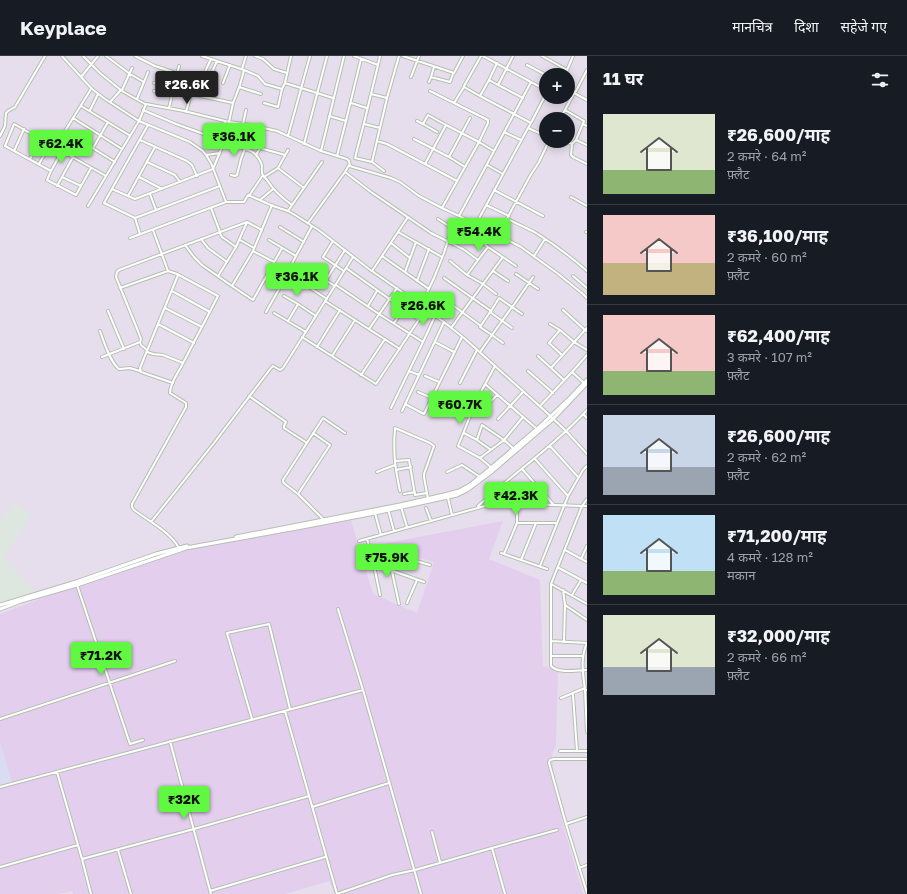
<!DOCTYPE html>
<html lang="hi">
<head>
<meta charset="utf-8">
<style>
	body { margin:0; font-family:"Golos Text","Noto Sans Devanagari",sans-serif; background:#242831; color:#f1f3f6; height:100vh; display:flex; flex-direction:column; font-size:15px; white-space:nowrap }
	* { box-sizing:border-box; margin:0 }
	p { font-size:13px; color:#9ea1a6 }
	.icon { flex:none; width:22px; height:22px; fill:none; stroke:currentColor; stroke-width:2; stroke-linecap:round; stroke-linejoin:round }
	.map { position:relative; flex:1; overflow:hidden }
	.sheet { display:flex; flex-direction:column; background:#171b24; width:320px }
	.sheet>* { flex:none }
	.buttons { position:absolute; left:539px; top:12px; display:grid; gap:8px }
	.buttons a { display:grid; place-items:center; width:36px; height:36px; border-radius:50%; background:#171b24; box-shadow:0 2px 10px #0003; font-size:20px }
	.price { position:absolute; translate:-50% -34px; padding:0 9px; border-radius:4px; background:#60f840; color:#111; font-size:13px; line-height:26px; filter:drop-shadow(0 1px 2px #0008) }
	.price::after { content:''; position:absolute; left:50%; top:24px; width:12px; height:9px; margin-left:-6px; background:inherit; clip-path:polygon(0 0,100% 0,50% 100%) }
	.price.selected { background:#222; color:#fff }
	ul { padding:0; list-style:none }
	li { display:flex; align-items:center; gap:12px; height:100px; padding:0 16px }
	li+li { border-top:1px solid #363941 }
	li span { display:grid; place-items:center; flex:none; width:112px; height:80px; border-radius:0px; color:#555 }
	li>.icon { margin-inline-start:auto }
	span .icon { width:48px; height:48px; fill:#fffc; stroke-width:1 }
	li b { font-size:17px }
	h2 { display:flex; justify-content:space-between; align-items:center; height:48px; padding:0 16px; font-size:17px }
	header { display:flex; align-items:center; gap:24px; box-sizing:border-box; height:56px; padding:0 20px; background:#171b24; border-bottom:1px solid #363941 }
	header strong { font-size:19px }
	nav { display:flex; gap:22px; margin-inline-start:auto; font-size:14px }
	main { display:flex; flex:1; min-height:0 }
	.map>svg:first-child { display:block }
	.industrial { fill:#dee6e0 }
	.education { fill:#e4ceee }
	.medical { fill:#dbdcf3 }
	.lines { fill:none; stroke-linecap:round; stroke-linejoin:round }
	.minor-casing { stroke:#b4bfb1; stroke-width:4 }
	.secondary-casing { stroke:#b4bfb1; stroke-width:5 }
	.minor { stroke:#fff; stroke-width:2 }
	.secondary { stroke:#fff; stroke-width:3 }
</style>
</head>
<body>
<header>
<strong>Keyplace</strong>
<nav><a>मानचित्र</a><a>दिशा</a><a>सहेजे गए</a></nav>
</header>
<main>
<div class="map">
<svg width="587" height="838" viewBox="0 0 587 838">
	<rect width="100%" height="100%" fill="#e7deed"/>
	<path class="industrial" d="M15 446 31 460 4 501 35 535 0 548V464Z"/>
	<path class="education" d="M350 461 373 538 417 557 434 506 383 492 386 487 503 465 489 503 540 524 543 610 558 614 556 689 552 698 553 712 563 769 583 838H334L330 825 285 838H73L72 835 58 838H0V730L12 727 0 687V558L77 529 190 491Z"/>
	<path class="medical" d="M0 686 12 728 0 731Z"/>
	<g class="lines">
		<defs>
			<path id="minor" d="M62 0 92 33 105 43 139 65 190 86 203 95 206 99 211 107 226 146H244L248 139 273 150 288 155 295 159 320 175 369 213 415 245 444 266 464 282 495 310 544 354 566 375 587 398
				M83 0 100 17 122 35 145 48
				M106 0 130 18 144 26 137 43
				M135 0 155 10 176 17
				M202 0 244 14
				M255 0 263 3 274 13 287 17
				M291 0 285 27 333 42
				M354 0 378 9 380 0
				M403 0 454 17 463 0
				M483 0 531 26 514 58 480 40 489 24 498 29
				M513 0 498 29 523 42
				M542 0 567 14
				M211 3 205 16 211 18 217 5
				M378 9 364 67 355 102 372 106 384 115
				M527 9 546 19
				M434 11 431 21 450 26 453 18
				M242 13 246 0
				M565 19 573 0
				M81 21 98 0
				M411 21 419 0
				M489 24 497 7
				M144 26 148 16
				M429 26 431 21
				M531 26 546 34
				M154 27 174 31
				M223 27 230 9
				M174 30 191 35
				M464 30 481 0
				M239 31 261 38
				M568 31 575 36
				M91 33 65 75 115 106
				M122 34 132 12
				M154 35 172 39
				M191 35 193 25
				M430 35 454 47
				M576 35 587 14
				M371 38 387 42 372 106
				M480 40 464 31 454 47 488 64V67L479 86 494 95
				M387 42 399 0
				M110 46 121 34
				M264 47 278 51 282 33
				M351 47 367 52
				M81 50 129 79
				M169 52 179 10
				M90 54 98 38
				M143 54 176 68 251 95C256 98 261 104 262 110 262 113 261 117 263 119 264 121 266 123 267 124 274 135 282 142 292 149L288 155
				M565 54 584 65 576 84
				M186 56 191 38 233 47
				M329 60 346 65 337 100
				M73 62 122 93
				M560 63 574 37 587 44
				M225 65 222 78 238 83 241 68
				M346 65 361 3
				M417 65 423 68
				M229 66 233 47 240 29 244 14 258 20 265 28 282 33 285 27
				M531 67 546 38
				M243 68 246 54
				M364 68 380 72
				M583 68 587 70
				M148 69 104 147 135 162 220 130
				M437 76 423 68 428 59 446 69
				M504 76 521 84
				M0 80 5 70 6 57 8 55 15 51 45 0
				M288 80 310 0
				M546 80 528 72 531 67 514 58 459 160 498 179 530 120 539 106 549 85
				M414 83 449 101
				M140 84 187 105 192 109 197 120
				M377 85 387 88 425 108 446 69 479 86 442 152
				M565 85 572 88 576 84 587 89
				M252 88 260 92
				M304 88 327 0
				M572 88 571 99 573 101 587 108
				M155 91 128 140 135 143 213 113 224 86
				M93 92 108 66
				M61 94 70 78
				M288 94 278 112 304 132
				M14 95 24 73
				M62 95 51 115 47 124 76 139 81 130 62 121
				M321 95 344 0
				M206 99 220 97
				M256 99 260 92 285 99
				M30 103 41 83
				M147 106 175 119 180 126
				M39 108 50 88
				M425 108 457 125
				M487 109 503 118
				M465 111 449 101 470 62
				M51 115 5 90 14 68 106 120
				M345 116 371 136 431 177 463 193 478 204 467 219
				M231 119 235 120 237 119 241 103 245 92
				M139 121 162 133
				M264 121 278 112
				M57 130 73 101
				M81 130 91 112
				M112 133 128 140
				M494 134 543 160
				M150 138 156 154
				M249 140 263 119
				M571 141 587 150
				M260 144 273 133
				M292 149 322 106
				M486 149 509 160
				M88 150 139 65 146 48 184 55 229 66 250 69 277 75 321 95 347 103 349 105 350 110 353 111 391 122 400 126 419 140 442 152 459 160
				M211 152 220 176
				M135 162 140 178
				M438 163 452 172
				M508 163C517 168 527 172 536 177 554 188 571 201 587 215
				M308 167 345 116 349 109
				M476 168 528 72
				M280 171 304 186
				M153 174 168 215
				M219 176 222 181 236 191
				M398 176 442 201
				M586 176H587
				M498 179 521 191 557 217 583 238 587 242
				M130 182 226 146
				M201 183 208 192 227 206
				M240 184 254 192
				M269 184 296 200
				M333 185 323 201 344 215
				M391 187 410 202
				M185 189 194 201 202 209 232 230 253 195 272 149
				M488 191 516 210
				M253 195 274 206
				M382 200 429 233
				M534 200 545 183
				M478 204 488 191 481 185
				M450 205 467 219 483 228 451 272
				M346 212 419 264
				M289 213 312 170
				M307 213 335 230
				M372 215 408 161
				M493 215 508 225
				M405 216 416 186
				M516 218 538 233
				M218 220 236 191 247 166
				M573 220 587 232
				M444 222 491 255V256
				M265 223 279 232
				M326 224 345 194
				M300 225 327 243
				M417 225 429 193
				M336 229 379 258 423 286 435 260
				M232 230 253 244 282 192
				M120 232 168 215 177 218 218 240C206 263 194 286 182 309 178 317 170 327 170 337L186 347V351L132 448V451L134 454C149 465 170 476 179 492
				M172 235 210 256
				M496 238 483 228 503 201
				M439 239 481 270
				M284 240 298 248
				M325 245 400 293
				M421 249 434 222 444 197 453 169
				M368 250 377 235
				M165 252 202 271
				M563 254 585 274 587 272
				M108 255 124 293
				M491 255 499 242 522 258
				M266 256 287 219
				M274 257 306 276
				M288 265 298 248 316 260
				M394 267 403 254
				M158 268 194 287
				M550 268 560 274 549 287 562 299
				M512 272 490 256 480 271 492 279 512 251 513 250 533 221
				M369 273 397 232
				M560 274 574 286 587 294
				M100 275C104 286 110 306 119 313L130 312 140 315
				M302 281 376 328 426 253
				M435 286 454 296
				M317 291 340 254
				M147 294 141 289 140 286 141 283 138 275 116 221 117 216 119 214 247 166 262 174
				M147 296 153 298 163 299 183 307
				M480 296 492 279 503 287
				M332 300 355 264
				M538 300 564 324
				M102 301 140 286
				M551 312 585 274 587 275
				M409 315 419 319
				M528 315 553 337
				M572 316 587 299
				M361 319 385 283
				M425 320 439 326
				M173 327 141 316 140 312 178 219
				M460 327 477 294
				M485 328 537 373
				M418 336 432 342
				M249 340 286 366 284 370V372L307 387
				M405 348 424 358 462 281
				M540 350 572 316 584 327
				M391 352 423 286
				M483 354 497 339
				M402 355 444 266
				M583 358 587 362
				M498 363 523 336
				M313 377 330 389 298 438 324 464
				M464 377 477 384 491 394
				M477 384 482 369 504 384 514 393
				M550 390 578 421
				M480 402 504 384 523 361
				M535 403 568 440
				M395 405 409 404 415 439 427 437
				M492 412 480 402 458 390 477 343 495 310
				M522 413 553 448
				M396 414 411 411
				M377 416 395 409
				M447 416 462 409 480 421
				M501 431 511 444 513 447
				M400 435C395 412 393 396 395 372L430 387 434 390 424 418V421L428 443
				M298 438 285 428 283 426V424L323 362 345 377
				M404 438 415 436
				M448 442 452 459
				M511 444 533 426
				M478 450C514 417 554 390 587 354
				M582 450 587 443
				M582 450H587
				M401 451 407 471
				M426 452 431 465
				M388 453 394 475
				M375 457 381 479
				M151 466 214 387 271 312 273 310 280 314 283 312 353 201
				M517 467V448
				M367 483 372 500 380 539
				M359 485 492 448 500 447 582 450 551 528
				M565 494 587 506
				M388 497 430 509
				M501 497 547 513
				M504 498 517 467H557
				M372 500 388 497 399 548
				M581 503 587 490
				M521 504 536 467
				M540 510 568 440 583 414 587 410
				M559 512 587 527
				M393 515 424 526
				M77 529 130 688 143 684
				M563 534 565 549
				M572 539 581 524
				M407 547 417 524
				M587 548 551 528V610C559 618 576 614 587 614
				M338 553 363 634 421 838
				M551 585 587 587
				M564 586 565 549 587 564
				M551 600H583
				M585 634C583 618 580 602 587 587
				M587 634H585L587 676
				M573 639 577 695
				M561 642 585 632
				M285 655 337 838
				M0 663 175 605
				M252 663 227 577 269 568 290 653
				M170 685 211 838
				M560 695H587
				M587 703H554L550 704 549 707 566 768 587 837
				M57 716 82 803
				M0 731 363 634
				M312 751 389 727
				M566 768 587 761
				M432 776 440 806
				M118 794 131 838
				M0 811 78 789
				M579 812 587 809
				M210 835 325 801
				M91 838 82 803 194 773 309 740
				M337 838 392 819 415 814 492 792
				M505 838 492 792 557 774"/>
			<path id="secondary" d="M236 481 400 449 444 439 459 435 470 429 485 417 537 373 570 342 587 324
				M0 549 76 526 156 498 187 490
				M0 553 21 545 77 529 186 492 297 472 375 457 457 439 467 434 490 417 553 363 587 327"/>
		</defs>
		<use href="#minor" class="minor-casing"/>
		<use href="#secondary" class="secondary-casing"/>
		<use href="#minor" class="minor"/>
		<use href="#secondary" class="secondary"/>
	</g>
</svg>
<div class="buttons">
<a>+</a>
<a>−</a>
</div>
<b class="price selected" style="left:187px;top:49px">₹26.6K</b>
<b class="price" style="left:234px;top:101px">₹36.1K</b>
<b class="price" style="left:61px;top:108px">₹62.4K</b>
<b class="price" style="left:479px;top:196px">₹54.4K</b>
<b class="price" style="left:297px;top:241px">₹36.1K</b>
<b class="price" style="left:423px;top:270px">₹26.6K</b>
<b class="price" style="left:460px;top:369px">₹60.7K</b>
<b class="price" style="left:516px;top:460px">₹42.3K</b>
<b class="price" style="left:387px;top:522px">₹75.9K</b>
<b class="price" style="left:101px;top:620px">₹71.2K</b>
<b class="price" style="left:184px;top:764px">₹32K</b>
</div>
<section class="sheet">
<h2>11 घर<svg class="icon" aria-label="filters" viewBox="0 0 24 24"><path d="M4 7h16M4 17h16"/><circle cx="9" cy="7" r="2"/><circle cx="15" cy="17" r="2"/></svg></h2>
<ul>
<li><span style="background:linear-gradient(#dfe7d0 70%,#8fb573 0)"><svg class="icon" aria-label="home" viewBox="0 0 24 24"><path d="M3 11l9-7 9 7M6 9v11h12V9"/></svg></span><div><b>₹26,600/माह</b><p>2 कमरे · 64 m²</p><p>फ़्लैट</p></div></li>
<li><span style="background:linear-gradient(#f6c9c9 60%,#c2b280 0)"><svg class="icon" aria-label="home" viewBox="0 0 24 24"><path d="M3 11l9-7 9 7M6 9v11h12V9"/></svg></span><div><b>₹36,100/माह</b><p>2 कमरे · 60 m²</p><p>फ़्लैट</p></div></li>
<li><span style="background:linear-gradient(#f6c9c9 70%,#8fb573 0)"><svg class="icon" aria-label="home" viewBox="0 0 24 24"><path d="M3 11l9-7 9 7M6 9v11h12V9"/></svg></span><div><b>₹62,400/माह</b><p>3 कमरे · 107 m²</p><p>फ़्लैट</p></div></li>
<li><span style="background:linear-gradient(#c9d6e8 65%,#9aa5b1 0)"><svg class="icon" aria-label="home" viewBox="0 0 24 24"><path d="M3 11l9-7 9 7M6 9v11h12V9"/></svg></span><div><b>₹26,600/माह</b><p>2 कमरे · 62 m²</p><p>फ़्लैट</p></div></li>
<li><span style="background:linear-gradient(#bfe0f5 70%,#8fb573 0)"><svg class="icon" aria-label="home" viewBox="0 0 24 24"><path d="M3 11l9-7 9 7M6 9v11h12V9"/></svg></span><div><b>₹71,200/माह</b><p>4 कमरे · 128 m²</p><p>मकान</p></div></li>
<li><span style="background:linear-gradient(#dfe7d0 65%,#9aa5b1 0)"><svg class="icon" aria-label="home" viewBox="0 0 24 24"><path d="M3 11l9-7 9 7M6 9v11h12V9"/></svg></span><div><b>₹32,000/माह</b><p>2 कमरे · 66 m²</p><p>फ़्लैट</p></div></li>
</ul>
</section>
</main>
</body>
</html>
